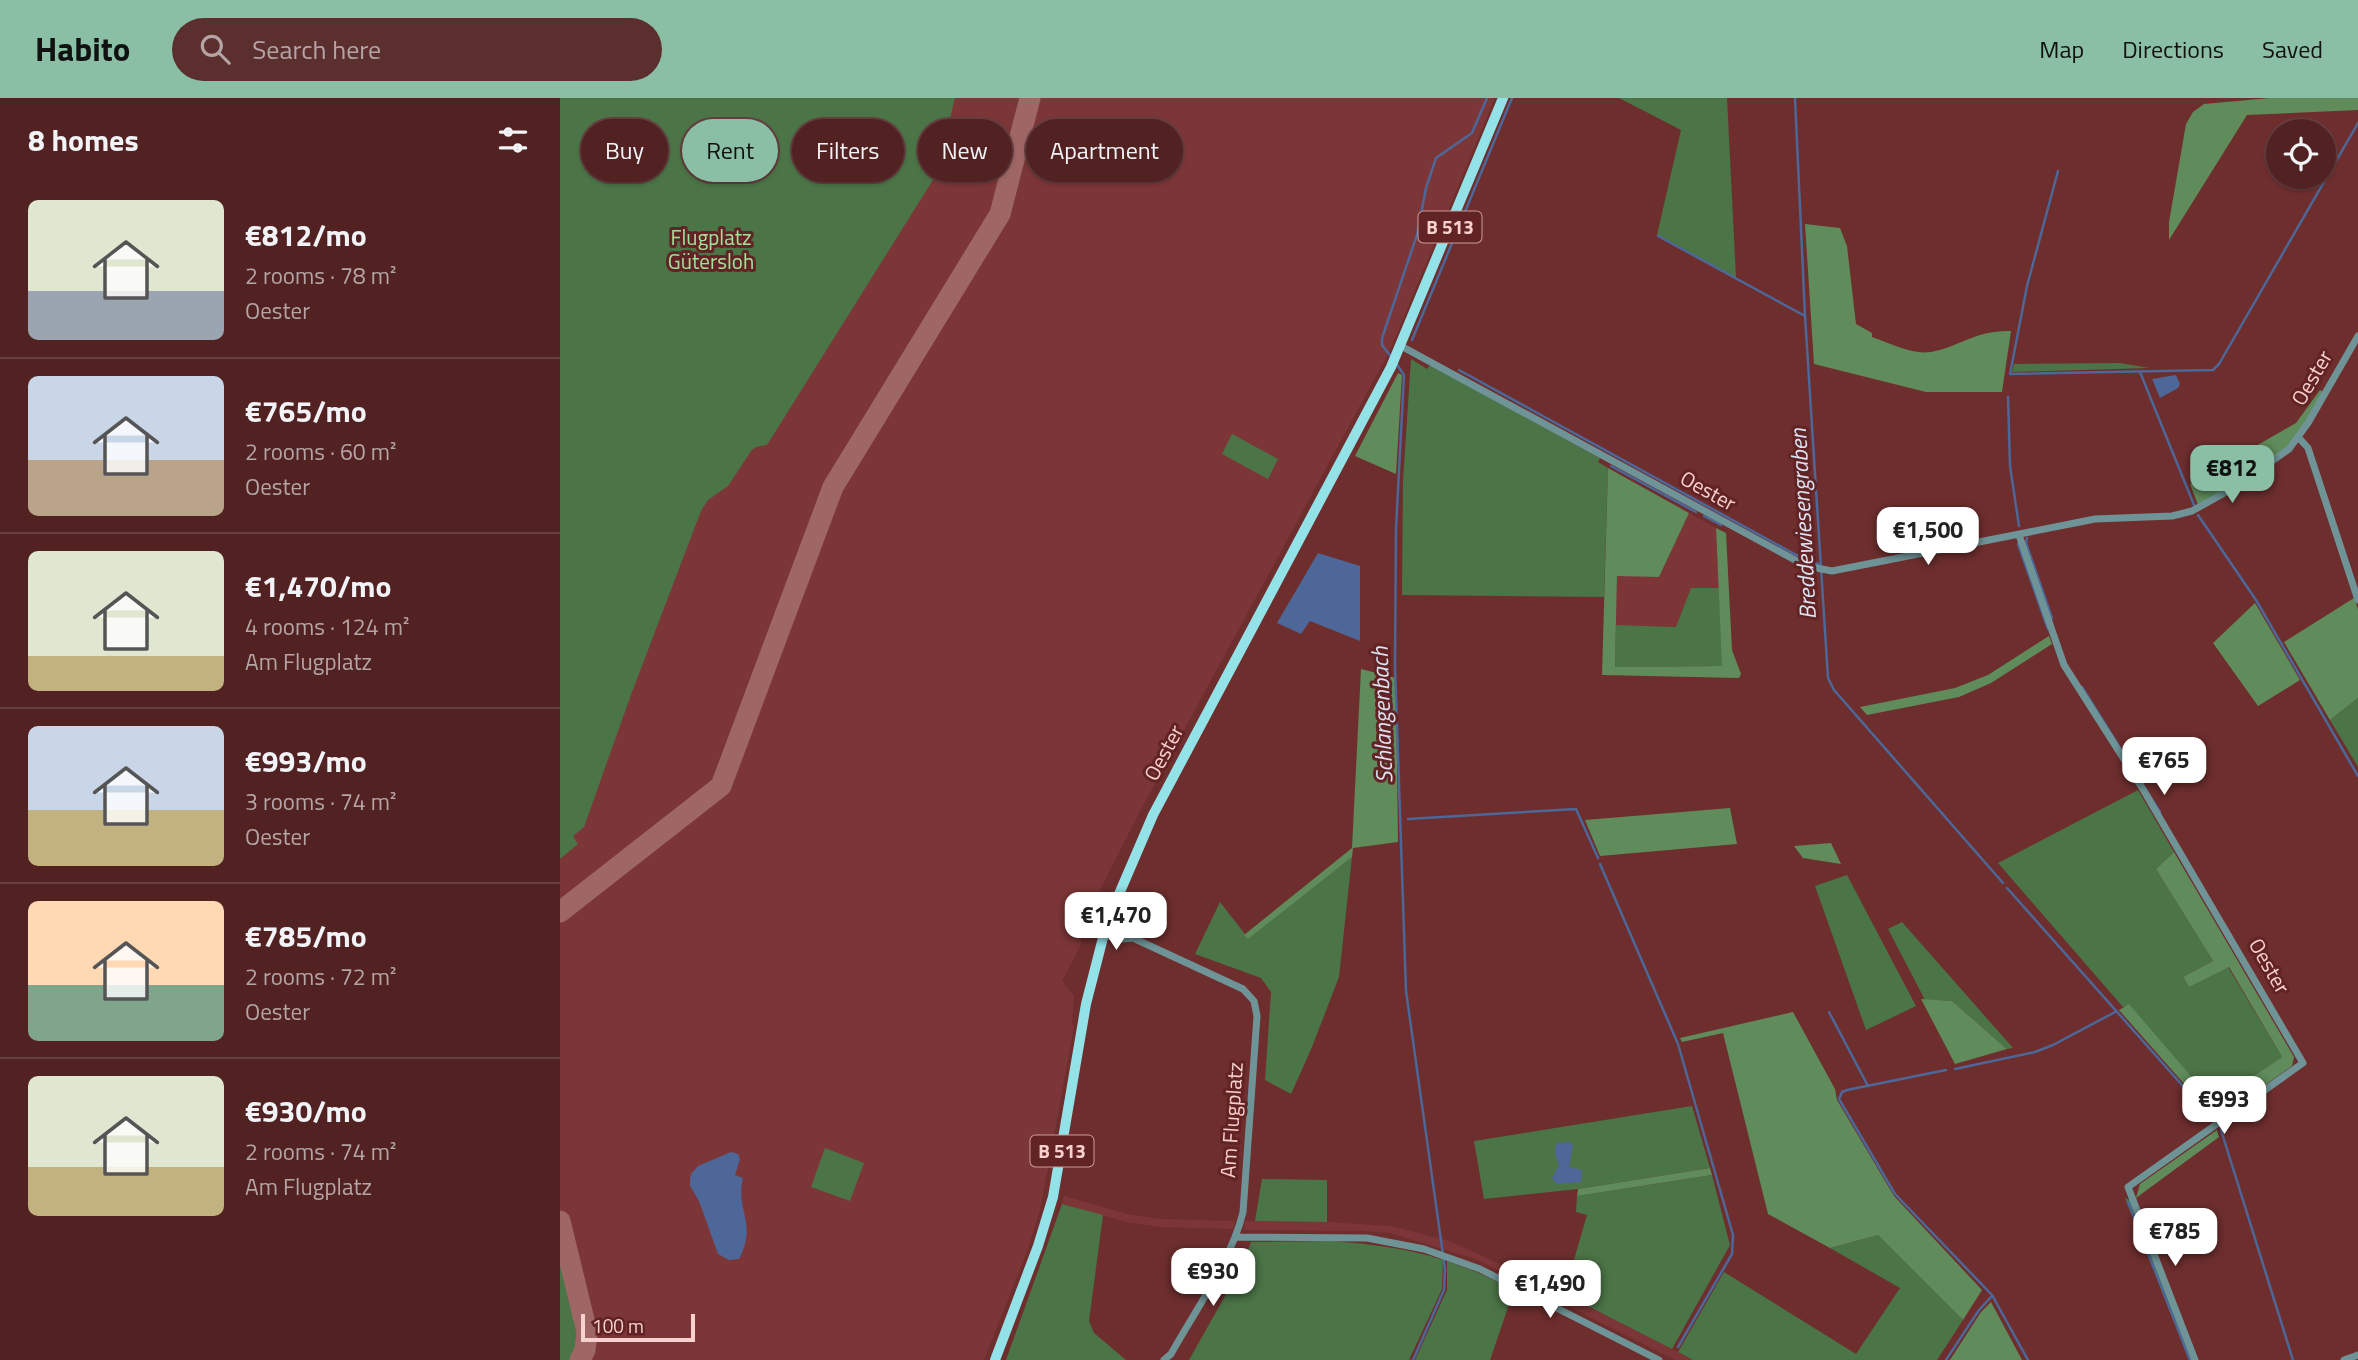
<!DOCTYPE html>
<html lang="en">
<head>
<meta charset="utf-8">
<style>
	body { margin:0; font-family:"Titillium Web",sans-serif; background:#5c2f2f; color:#f1f3f6; height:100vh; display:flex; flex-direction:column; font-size:26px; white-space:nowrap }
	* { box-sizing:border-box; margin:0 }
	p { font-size:23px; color:#b5a4a5 }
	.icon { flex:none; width:38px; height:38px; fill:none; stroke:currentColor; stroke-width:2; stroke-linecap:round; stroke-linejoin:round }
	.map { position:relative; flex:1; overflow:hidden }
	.side { display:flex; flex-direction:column; background:#522222; width:560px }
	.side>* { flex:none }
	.top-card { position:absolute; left:21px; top:21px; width:665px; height:63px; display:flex; gap:14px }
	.fabs { position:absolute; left:1706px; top:21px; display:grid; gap:14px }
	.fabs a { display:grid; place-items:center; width:70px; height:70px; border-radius:50%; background:#522222; box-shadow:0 2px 5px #0004,0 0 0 2px #683f40; font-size:35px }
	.scale { position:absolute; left:21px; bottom:18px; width:114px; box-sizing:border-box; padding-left:7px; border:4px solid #f8d0cd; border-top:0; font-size:19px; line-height:24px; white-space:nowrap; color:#f8d0cd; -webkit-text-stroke:5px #622324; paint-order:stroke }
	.price { position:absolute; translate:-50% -60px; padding:0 16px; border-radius:14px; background:#fff; color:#222; font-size:23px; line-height:46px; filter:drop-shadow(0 2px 4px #0008) }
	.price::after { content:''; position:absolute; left:50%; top:42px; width:21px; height:16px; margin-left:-10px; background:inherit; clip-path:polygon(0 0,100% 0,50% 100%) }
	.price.selected { background:#8abfa5; color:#111 }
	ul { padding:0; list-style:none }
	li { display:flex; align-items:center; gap:21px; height:175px; padding:0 28px }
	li+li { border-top:2px solid #683f40 }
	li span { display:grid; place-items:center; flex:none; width:196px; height:140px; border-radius:10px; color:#555 }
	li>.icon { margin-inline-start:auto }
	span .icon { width:84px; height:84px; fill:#fffc; stroke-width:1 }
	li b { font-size:30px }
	h2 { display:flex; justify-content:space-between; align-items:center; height:84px; padding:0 28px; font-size:30px }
	.chip { padding:0 24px; border-radius:32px; background:#522222; box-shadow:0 2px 5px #0004,0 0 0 2px #683f40; font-size:24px; line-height:63px }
	.chip.selected { background:#8abfa5; color:#111 }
	header { display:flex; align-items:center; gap:42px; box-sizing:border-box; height:98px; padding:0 35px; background:#8abfa5; color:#111 }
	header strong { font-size:33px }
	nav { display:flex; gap:38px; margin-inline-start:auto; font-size:24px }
	.search { width:490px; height:63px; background:#5c2f2f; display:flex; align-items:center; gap:18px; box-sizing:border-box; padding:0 24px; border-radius:38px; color:#b5a4a5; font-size:26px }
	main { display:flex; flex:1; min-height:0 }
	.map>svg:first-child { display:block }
	.built { fill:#7d3637 }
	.green { fill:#4b7447 }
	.forest { fill:#608b5b }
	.water { fill:#4c6798 }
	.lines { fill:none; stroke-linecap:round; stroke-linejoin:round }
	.stream { stroke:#4c6798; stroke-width:2.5 }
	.taxiway { stroke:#9e6664; stroke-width:21 }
	.minor { stroke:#6f9497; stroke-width:7 }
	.primary { stroke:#93e2e8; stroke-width:10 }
	.labels { text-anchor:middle; stroke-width:6; stroke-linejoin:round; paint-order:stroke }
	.shield { fill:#622324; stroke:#cb9c9a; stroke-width:2 }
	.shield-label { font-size:19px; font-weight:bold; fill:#f8d0cd }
	.park-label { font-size:21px; fill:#a2e19b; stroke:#622324 }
	.street-label { font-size:21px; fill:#f8d0cd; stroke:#622324 }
	.water-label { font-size:23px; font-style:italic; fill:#dbe3f3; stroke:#622324 }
</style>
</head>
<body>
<header>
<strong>Habito</strong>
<div class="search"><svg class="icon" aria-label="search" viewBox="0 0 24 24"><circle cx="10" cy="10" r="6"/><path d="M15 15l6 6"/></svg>Search here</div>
<nav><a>Map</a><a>Directions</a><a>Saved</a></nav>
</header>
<main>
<section class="side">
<h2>8 homes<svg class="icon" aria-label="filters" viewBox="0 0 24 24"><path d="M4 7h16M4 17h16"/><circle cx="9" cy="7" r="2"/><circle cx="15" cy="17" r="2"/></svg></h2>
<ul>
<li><span style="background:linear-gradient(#dfe7d0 65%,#9aa5b1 0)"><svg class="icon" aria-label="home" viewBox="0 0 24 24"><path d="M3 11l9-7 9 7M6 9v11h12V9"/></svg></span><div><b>€812/mo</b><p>2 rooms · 78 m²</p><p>Oester</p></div></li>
<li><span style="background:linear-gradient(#c9d6e8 60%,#b9a48a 0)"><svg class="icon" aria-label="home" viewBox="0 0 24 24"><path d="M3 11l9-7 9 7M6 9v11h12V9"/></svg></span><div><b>€765/mo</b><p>2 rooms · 60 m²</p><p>Oester</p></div></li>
<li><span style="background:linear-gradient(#dfe7d0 75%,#c2b280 0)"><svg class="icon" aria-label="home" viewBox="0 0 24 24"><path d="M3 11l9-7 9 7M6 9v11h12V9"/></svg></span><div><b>€1,470/mo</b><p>4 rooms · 124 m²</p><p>Am Flugplatz</p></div></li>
<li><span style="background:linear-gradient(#c9d6e8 60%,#c2b280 0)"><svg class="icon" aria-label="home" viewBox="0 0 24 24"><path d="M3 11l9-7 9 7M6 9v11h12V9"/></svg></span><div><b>€993/mo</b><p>3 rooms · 74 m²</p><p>Oester</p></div></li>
<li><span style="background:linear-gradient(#ffd9b3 60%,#7fa58c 0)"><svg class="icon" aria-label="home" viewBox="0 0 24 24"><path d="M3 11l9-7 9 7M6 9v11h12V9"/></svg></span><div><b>€785/mo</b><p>2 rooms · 72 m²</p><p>Oester</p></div></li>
<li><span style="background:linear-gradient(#dfe7d0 65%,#c2b280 0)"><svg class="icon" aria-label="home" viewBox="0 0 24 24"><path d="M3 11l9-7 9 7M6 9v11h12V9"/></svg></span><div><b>€930/mo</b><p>2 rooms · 74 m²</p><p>Am Flugplatz</p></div></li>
</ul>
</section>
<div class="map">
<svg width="1798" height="1262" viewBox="0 0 1798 1262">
	<rect width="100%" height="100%" fill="#6e2e2e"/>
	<path class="built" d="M0 0H935L830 252 578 717 531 810 521 805 509 829 521 837V846L502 883 514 898 512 927 514 928 493 1044 480 1112 468 1151 424 1262H0Z
		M1129 415 1156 430 1159 490 1131 491 1116 529 1056 527 1057 477 1099 479Z
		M504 1098 567 1116 601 1121 675 1123 673 1131 600 1129 566 1124 502 1106Z
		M685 1123 767 1124 831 1128 889 1143 953 1172 950 1178 915 1161 830 1135 802 1133 684 1132Z
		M961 1176 1004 1196 1133 1262H1115L958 1183Z"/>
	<path class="green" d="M0 0H395L376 77 207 347 196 349 191 353 168 388 148 402 141 413 72 594 24 729 13 738 18 746 0 761Z
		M1059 0H1167L1176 180 1097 137 1121 32Z
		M851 261 867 271 870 267 1040 360 1038 364 1048 370 1044 499 842 497 843 382Z
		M1560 265 1589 270 1452 274 1454 266Z
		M672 336 718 361 708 381 662 356Z
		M1131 490H1159L1163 568 1055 569 1056 527 1116 529Z
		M1798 600V669L1770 622Z
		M1578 692 1614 754 1596 771 1653 863 1623 879 1629 889 1668 869 1722 959 1654 1006 1569 907 1563 909 1438 765Z
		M792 759 779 879 752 949 731 996 705 982 711 894 701 880 635 856 660 804 688 840Z
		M1287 777 1356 908 1306 932 1255 788Z
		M1342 824 1453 950 1447 951 1392 903 1365 902 1328 831Z
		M1132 1008 1150 1070 1018 1091 924 1101 914 1043Z
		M265 1050 304 1065 290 1103 251 1089Z
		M1152 1077 1170 1147 1112 1251 1004 1196 1027 1117 1016 1114 1017 1098Z
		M702 1081 767 1082V1124L695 1123Z
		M1565 1100 1570 1102 1633 1262H1629Z
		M502 1106 543 1117 529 1223 534 1235 566 1262H446Z
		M1318 1137 1403 1222 1377 1262H1133L1118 1254 1164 1174 1296 1256 1340 1190 1270 1150Z
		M772 1143C810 1146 847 1150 883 1162L882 1191 849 1262H629L678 1175 691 1144Z
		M0 1158 26 1262H0Z
		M887 1163 919 1175 954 1192 930 1262H855L887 1192Z"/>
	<path class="forest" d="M1710 0H1798V12L1687 17 1609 142V124L1626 26 1633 14 1644 6Z
		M1245 126 1280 130 1287 148 1296 226 1312 235V239C1330 245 1352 257 1371 254 1402 248 1415 232 1451 233L1442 294H1366L1254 266Z
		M838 275 842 277 836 376 795 358Z
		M1760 292 1763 294C1754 310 1745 328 1734 341 1715 365 1665 392 1638 407L1630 386 1736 325Z
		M1048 370 1129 415 1099 479 1057 478 1055 569 1162 568 1156 430 1166 435 1172 552 1181 576 1179 580 1042 577Z
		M1794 500 1798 511V600L1770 622 1724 544Z
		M1695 505 1740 582 1698 608 1653 545Z
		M1489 538 1492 546 1431 585 1399 599 1307 617 1300 609 1395 590 1428 577Z
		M801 571 836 580 838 744 793 750 792 759 688 841 684 837 792 750Z
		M1170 710 1177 746 1040 758 1025 722Z
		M1271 745 1281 766 1243 760 1234 748Z
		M1614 754 1734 959 1732 968 1656 1022 1559 912 1569 906 1654 1005 1722 959 1669 869 1629 889 1623 879 1653 863 1596 771Z
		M1361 901 1392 903 1447 951 1395 966Z
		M1233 914 1275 991 1277 1002 1334 1098 1422 1192 1403 1222 1318 1137 1270 1150 1208 1116 1163 935 1122 944 1120 940Z
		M1657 1032 1659 1039 1576 1100 1580 1086Z
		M1150 1070 1152 1077 1017 1098 1018 1091Z
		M1431 1204 1462 1262H1390L1421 1214Z"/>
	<path class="water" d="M1616 277 1620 286 1618 290 1600 300 1592 281Z
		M758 455 800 468V543L750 523 741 536 717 525Z
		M1008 1044 1013 1047 1009 1069 1022 1072 1021 1084 997 1086 992 1080 999 1067C996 1058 993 1054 997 1045Z
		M171 1054 178 1056 180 1061 175 1077 183 1080C175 1113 198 1125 179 1161L169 1162 158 1156 139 1103 130 1088V1081L131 1076 138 1068Z"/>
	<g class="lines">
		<path class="stream" d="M1235 0 1245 218 1268 580 1274 592 1443 785
			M1498 73 1467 188 1450 276 1653 272 1659 266 1798 25
			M1098 138 1245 218
			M852 242 952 0
			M832 260 822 247V240L857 137 866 90 876 60 912 35 927 0
			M836 265 844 277 836 431 835 568 846 893 885 1171 884 1192 853 1262
			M899 272 1249 464 1259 466
			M1580 274 1634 407
			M1448 299 1450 368 1459 428
			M1051 368 1136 414
			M1638 417 1696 502 1798 678
			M1144 418 1161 427
			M1467 440 1466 445 1492 520
			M1458 446 1488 531
			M1522 589 1600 714
			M848 721 1016 711 1038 760
			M1040 766 1118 946 1173 1137 1172 1156 1118 1249
			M1447 790 1653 1022
			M1269 914 1308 988
			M1395 971 1475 954 1493 947 1557 913
			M1386 972 1287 992 1282 994 1279 1001 1335 1096 1432 1197 1468 1262
			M1661 1032 1733 1262
			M1568 1104 1630 1262
			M1386 1262 1419 1212 1431 1199"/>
		<path class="taxiway" d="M0 814 161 688 273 389 440 116 470 0
			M0 1123 27 1234 25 1252 20 1262"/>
		<path class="minor" d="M841 248 1246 468 1272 473 1535 421 1612 418 1632 413 1675 389 1729 351 1748 325 1798 238
			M1739 340 1748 350 1798 502
			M1459 437 1504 567 1581 688 1743 965 1568 1089 1635 1262
			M547 824 564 833 573 840 683 891 694 903 697 918 683 1114C672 1161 635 1213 611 1256L604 1262
			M543 837 562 841 573 840
			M676 1139 807 1140 864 1151 920 1171 1099 1262
			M1784 1262 1798 1257"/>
		<path class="primary" d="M435 1262 478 1148 493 1099 526 906 547 824 593 717 831 269 943 0"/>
	</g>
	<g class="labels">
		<g class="shield">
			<rect x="858.5" y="113.5" width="63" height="31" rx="5"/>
			<rect x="470.5" y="1037.5" width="63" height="31" rx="5"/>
		</g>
		<g class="shield-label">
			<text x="890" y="136">B 513</text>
			<text x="502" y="1060">B 513</text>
		</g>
		<g class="park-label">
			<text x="151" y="147">Flugplatz<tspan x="151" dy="24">Gütersloh</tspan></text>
		</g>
		<g class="street-label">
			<text transform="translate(1752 280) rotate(-60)" y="7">Oester</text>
			<text transform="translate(1148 393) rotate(29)" y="7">Oester</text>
			<text transform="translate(604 655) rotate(-62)" y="7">Oester</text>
			<text transform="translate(1709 868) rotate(60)" y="7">Oester</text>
			<text transform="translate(672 1022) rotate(-86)" y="7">Am Flugplatz</text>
		</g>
		<g class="water-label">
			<text transform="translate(1243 426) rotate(-93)" y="8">Breddewiesengraben</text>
			<text transform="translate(822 617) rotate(-92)" y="8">Schlangenbach</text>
		</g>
	</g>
</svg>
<div class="fabs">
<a><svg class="icon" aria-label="locate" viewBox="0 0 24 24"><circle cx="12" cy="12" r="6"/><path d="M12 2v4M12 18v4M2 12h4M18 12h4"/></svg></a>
</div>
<div class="scale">100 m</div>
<b class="price selected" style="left:1672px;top:407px">€812</b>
<b class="price" style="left:1368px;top:469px">€1,500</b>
<b class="price" style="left:1604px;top:699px">€765</b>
<b class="price" style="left:556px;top:854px">€1,470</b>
<b class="price" style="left:1664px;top:1038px">€993</b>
<b class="price" style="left:1615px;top:1170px">€785</b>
<b class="price" style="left:653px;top:1210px">€930</b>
<b class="price" style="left:990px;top:1222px">€1,490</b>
<div class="top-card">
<a class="chip">Buy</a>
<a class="chip selected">Rent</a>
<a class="chip">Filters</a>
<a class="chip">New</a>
<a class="chip">Apartment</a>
</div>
</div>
</main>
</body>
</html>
